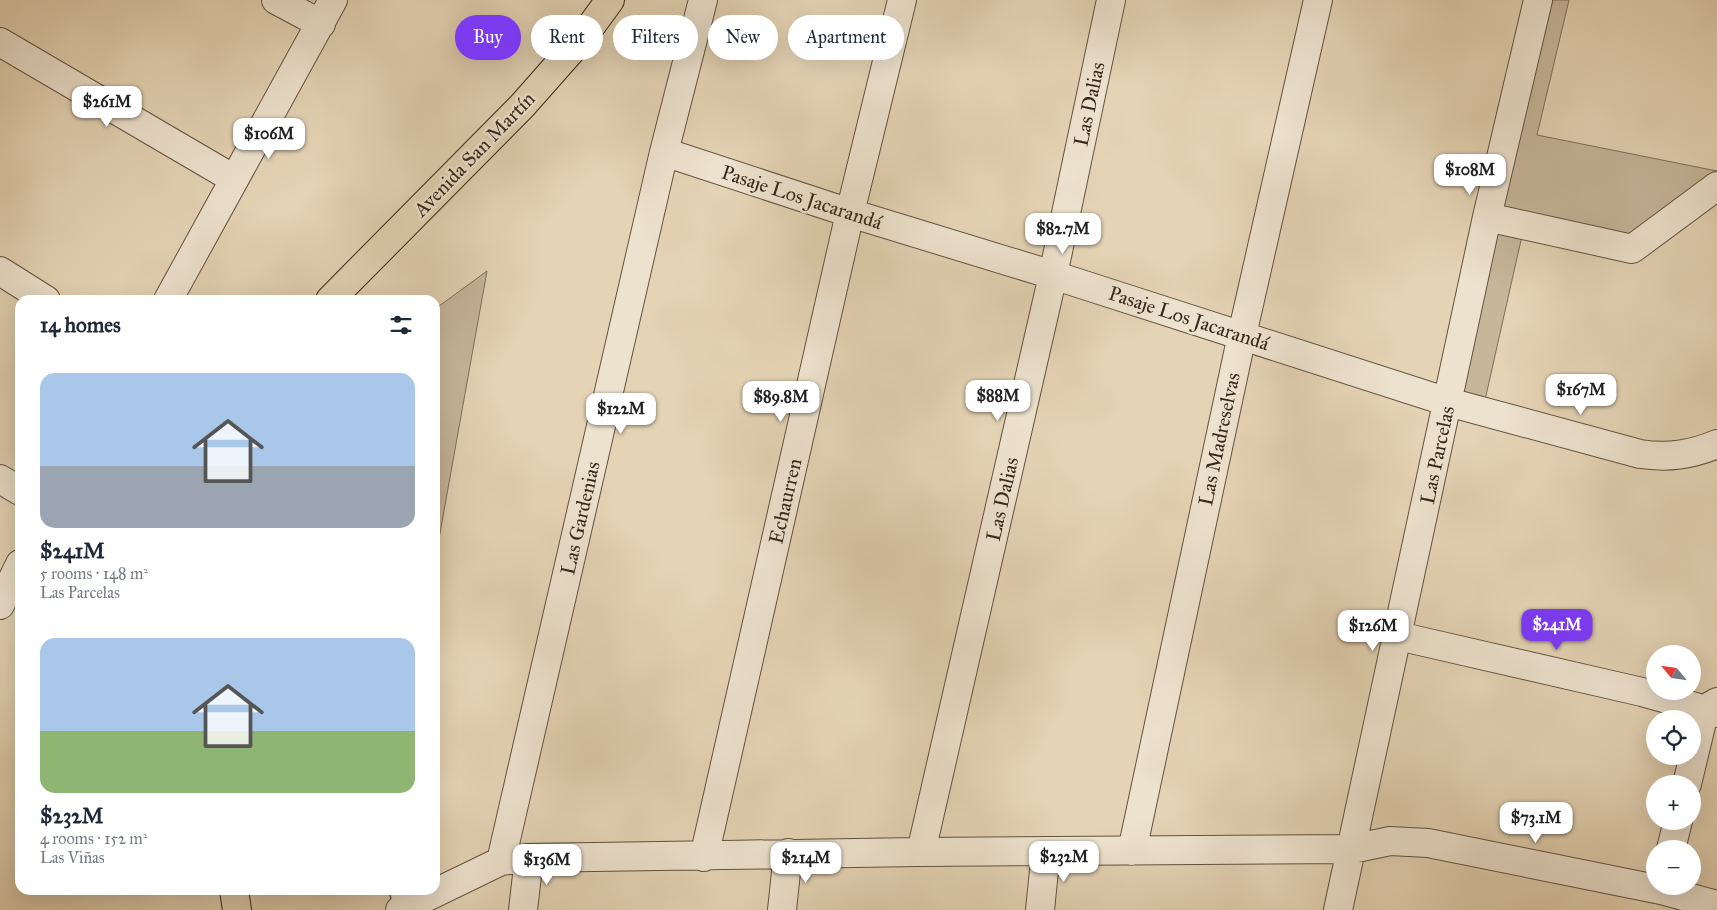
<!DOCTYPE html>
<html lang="en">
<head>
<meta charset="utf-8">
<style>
	body { margin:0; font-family:"IM FELL Great Primer",serif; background:#f6f6f7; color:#1f2937; height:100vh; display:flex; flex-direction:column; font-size:19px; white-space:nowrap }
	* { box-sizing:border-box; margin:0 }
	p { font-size:16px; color:#747a83 }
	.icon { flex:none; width:28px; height:28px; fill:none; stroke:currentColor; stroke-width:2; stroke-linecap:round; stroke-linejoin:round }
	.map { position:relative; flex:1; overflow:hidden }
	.details { position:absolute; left:15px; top:295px; width:425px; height:600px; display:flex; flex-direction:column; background:#fff; border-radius:15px; box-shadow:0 5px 20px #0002 }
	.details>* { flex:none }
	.banner { position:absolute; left:455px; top:15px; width:475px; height:45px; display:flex; gap:10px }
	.needle { width:32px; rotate:299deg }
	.buttons { position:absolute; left:1646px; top:645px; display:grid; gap:10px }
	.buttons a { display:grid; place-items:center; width:55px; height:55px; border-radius:50%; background:#fff; box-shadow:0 5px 20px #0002; font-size:25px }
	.price { position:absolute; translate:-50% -42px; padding:0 11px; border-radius:10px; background:#fff; color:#222; font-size:16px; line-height:32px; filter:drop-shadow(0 1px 2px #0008) }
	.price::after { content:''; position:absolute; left:50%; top:30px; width:15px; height:11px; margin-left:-8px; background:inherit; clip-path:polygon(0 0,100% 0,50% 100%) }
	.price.selected { background:#7c3aed; color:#fff }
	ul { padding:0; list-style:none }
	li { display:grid; align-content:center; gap:10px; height:265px; padding:0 25px }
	li span { display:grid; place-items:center; height:155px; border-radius:15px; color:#555 }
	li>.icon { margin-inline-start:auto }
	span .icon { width:90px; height:90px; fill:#fffc; stroke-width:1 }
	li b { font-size:21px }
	h2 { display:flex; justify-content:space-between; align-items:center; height:60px; padding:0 25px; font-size:21px }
	.pill { padding:0 18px; border-radius:22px; background:#fff; box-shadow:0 5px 20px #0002; font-size:18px; line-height:45px }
	.pill.selected { background:#7c3aed; color:#fff }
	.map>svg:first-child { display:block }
	.green { fill:#c6b69a; stroke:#7d6f5a }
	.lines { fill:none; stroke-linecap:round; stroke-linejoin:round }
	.service-casing { stroke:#605340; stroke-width:19 }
	.minor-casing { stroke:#605340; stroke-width:30 }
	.primary-casing { stroke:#342819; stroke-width:30 }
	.service { stroke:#ede2ce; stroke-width:16 }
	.minor { stroke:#ede2ce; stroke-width:28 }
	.primary { stroke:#e4d3b4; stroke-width:28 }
	.labels { text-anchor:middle; stroke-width:5; stroke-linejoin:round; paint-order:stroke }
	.street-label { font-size:20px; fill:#342819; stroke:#ede2ce }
</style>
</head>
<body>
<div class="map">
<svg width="1717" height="910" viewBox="0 0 1717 910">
	<rect width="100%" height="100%" fill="#e4d3b4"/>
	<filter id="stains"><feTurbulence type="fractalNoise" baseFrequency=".004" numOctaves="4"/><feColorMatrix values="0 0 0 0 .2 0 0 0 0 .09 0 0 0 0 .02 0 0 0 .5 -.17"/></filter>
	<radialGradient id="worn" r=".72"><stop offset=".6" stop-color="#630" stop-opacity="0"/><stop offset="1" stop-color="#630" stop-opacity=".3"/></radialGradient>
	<path class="green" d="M1547 0H1569L1537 135 1717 171V174L1630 242 1526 218 1485 400 1459 394Z
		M487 271 435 561V309Z"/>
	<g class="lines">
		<defs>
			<path id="service" d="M398 890 402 909"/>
			<path id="minor" d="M276 0 321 24
				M0 42 234 179
				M664 152 850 213 1053 275 1448 402 1640 454C1668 458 1691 455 1717 444
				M1487 217 1632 249 1717 186
				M0 271 46 300
				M168 300 333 0
				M0 479 20 491
				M0 605 20 564
				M1398 636 1642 692 1717 713
				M1687 784 1705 709 1717 702
				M1671 849 1678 821
				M1132 851 1242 335 1318 0
				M921 852 1053 275 1111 0
				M704 857 850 213 902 0
				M501 861 664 152 703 0
				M400 910 501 861 529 858C659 857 788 853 918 852 1062 850 1207 850 1352 849L1390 841 1428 843 1661 890 1717 905
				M523 910 529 858
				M782 910 788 853
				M1040 910 1046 851
				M1338 910 1487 217 1538 0"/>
			<path id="primary" d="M330 300 522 106 583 37 610 0
				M234 890 237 910"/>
		</defs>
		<use href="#service" class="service-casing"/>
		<use href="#minor" class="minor-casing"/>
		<use href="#primary" class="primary-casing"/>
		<use href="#service" class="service"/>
		<use href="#minor" class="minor"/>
		<use href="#primary" class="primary"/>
	</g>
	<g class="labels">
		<g class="street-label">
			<text transform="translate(1089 104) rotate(-78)" y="7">Las Dalias</text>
			<text transform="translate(474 154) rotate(-46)" y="7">Avenida San Martín</text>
			<text transform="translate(802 197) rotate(18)" y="7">Pasaje Los Jacarandá</text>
			<text transform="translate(1189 318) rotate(18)" y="7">Pasaje Los Jacarandá</text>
			<text transform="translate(1219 439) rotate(-78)" y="7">Las Madreselvas</text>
			<text transform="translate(1437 455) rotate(-78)" y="7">Las Parcelas</text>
			<text transform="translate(1002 499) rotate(-77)" y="7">Las Dalias</text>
			<text transform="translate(785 501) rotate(-77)" y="7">Echaurren</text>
			<text transform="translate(580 518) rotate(-77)" y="7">Las Gardenias</text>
		</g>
	</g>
	<rect width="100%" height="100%" filter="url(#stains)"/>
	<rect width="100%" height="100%" fill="url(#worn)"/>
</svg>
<div class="buttons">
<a><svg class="needle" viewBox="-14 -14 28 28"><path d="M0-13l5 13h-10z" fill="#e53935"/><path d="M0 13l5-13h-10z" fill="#747a83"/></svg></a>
<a><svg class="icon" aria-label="locate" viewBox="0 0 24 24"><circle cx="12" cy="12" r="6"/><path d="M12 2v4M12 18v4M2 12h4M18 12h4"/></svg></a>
<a>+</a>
<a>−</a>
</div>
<b class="price" style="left:107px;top:128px">$261M</b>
<b class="price" style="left:269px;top:160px">$106M</b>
<b class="price" style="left:1470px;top:196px">$108M</b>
<b class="price" style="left:1063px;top:255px">$82.7M</b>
<b class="price" style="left:1581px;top:416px">$167M</b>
<b class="price" style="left:998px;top:422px">$88M</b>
<b class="price" style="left:781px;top:423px">$89.8M</b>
<b class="price" style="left:621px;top:435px">$122M</b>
<b class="price selected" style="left:1557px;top:651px">$241M</b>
<b class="price" style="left:1373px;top:652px">$126M</b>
<b class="price" style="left:1536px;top:844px">$73.1M</b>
<b class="price" style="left:1064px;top:883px">$232M</b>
<b class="price" style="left:806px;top:884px">$214M</b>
<b class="price" style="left:547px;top:886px">$136M</b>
<div class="banner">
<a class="pill selected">Buy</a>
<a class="pill">Rent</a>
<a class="pill">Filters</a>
<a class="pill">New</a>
<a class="pill">Apartment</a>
</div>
<section class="details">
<h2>14 homes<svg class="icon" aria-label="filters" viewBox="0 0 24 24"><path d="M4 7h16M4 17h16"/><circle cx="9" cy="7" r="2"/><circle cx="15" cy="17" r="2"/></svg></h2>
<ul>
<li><span style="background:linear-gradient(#a9c7e8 60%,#9aa5b1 0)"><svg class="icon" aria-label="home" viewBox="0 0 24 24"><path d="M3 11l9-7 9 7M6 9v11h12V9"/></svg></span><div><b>$241M</b><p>5 rooms · 148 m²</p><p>Las Parcelas</p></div></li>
<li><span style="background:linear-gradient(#a9c7e8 60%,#8fb573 0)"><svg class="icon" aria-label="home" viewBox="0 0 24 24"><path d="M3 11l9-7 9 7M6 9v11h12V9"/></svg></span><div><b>$232M</b><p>4 rooms · 152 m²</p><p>Las Viñas</p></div></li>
</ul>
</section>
</div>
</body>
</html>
